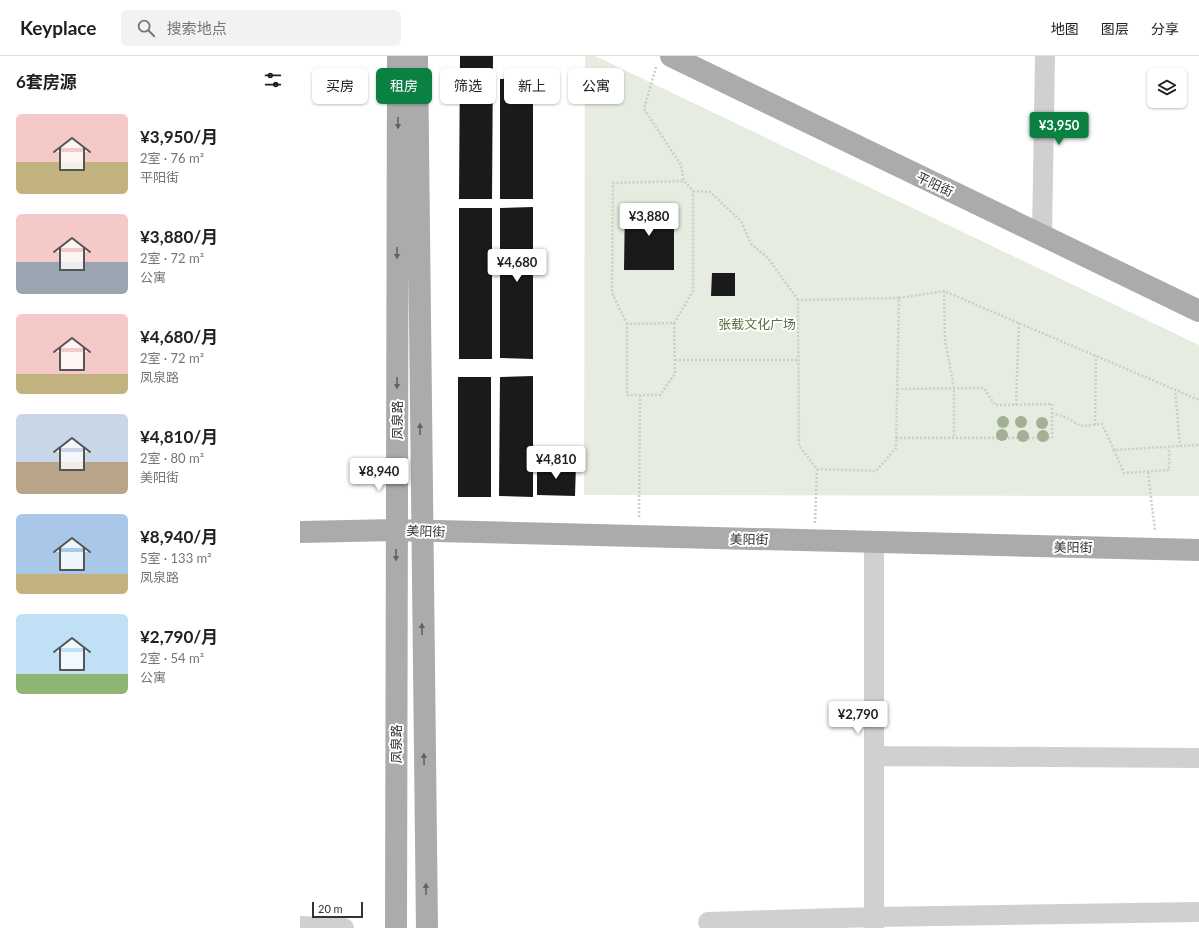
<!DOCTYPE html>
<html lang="zh">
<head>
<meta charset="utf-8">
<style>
	body { margin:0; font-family:Lato,"Noto Sans SC",sans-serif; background:#f2f2f2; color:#202124; height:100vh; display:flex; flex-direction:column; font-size:15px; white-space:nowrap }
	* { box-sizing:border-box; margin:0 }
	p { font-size:13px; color:#757577 }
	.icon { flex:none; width:22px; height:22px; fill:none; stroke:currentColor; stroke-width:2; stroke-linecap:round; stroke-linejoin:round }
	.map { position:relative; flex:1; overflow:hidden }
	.sheet { display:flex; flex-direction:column; background:#fff; width:300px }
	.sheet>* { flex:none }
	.guide { position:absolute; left:12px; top:12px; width:380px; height:36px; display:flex; gap:8px }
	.fabs { position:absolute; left:847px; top:12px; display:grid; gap:8px }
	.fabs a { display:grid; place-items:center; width:40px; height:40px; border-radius:6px; background:#fff; box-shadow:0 1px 3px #0004; font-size:20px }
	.scale { position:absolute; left:12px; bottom:10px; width:51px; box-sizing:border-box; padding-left:4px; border:2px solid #333; border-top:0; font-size:11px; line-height:14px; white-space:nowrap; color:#333; -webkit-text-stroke:3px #fff; paint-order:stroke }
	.price { position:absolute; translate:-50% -34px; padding:0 9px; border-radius:4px; background:#fff; color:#222; font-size:13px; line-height:26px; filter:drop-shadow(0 1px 2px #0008) }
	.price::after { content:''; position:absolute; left:50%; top:24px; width:12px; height:9px; margin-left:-6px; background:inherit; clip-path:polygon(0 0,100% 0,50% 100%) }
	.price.active { background:#0b8043; color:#fff }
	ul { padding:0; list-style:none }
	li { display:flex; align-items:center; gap:12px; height:100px; padding:0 16px }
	li span { display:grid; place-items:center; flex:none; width:112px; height:80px; border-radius:6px; color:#555 }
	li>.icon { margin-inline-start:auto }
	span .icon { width:48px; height:48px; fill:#fffc; stroke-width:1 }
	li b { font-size:17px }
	h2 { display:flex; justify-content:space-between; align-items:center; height:48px; padding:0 16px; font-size:17px }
	.chip { padding:0 14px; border-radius:6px; background:#fff; box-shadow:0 1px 3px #0004; font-size:14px; line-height:36px }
	.chip.active { background:#0b8043; color:#fff }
	header { display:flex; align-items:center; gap:24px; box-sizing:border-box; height:56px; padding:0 20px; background:#fff; border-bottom:1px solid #e0e0e0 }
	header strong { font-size:19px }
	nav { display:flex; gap:22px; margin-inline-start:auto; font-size:14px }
	.search { width:280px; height:36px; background:#f2f2f2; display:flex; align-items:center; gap:10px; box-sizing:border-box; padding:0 14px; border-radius:6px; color:#757577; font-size:15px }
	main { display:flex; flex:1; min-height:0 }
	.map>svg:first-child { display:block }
	.green { fill:#e6ecdf }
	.building { fill:#1a1a1a }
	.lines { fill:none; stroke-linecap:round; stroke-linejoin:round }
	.path { stroke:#cdcdcd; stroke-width:2.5; stroke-dasharray:2 2; stroke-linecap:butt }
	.minor { stroke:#d0d0d0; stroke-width:20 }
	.major { stroke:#ababab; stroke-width:22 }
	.tree { fill:#a2b095 }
	.oneway { fill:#636363 }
	.labels { text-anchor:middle; stroke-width:4; stroke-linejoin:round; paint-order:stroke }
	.street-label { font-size:13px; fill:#333; stroke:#fff }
	.park-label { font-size:13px; fill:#56703f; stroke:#fff }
</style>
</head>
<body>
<header>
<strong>Keyplace</strong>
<div class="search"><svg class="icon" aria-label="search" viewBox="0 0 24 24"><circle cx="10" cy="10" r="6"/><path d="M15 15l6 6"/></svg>搜索地点</div>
<nav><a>地图</a><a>图层</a><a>分享</a></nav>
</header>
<main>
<section class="sheet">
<h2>6套房源<svg class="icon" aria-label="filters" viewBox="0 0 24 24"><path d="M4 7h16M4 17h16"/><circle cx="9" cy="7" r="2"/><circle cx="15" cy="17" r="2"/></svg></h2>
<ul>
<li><span style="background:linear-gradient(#f6c9c9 60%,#c2b280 0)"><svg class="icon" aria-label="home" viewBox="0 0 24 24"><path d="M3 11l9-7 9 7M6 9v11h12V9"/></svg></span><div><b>¥3,950/月</b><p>2室 · 76 m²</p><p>平阳街</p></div></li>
<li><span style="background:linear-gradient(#f6c9c9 60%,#9aa5b1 0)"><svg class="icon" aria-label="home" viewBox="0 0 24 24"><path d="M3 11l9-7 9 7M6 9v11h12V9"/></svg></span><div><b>¥3,880/月</b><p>2室 · 72 m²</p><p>公寓</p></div></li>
<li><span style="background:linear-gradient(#f6c9c9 75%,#c2b280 0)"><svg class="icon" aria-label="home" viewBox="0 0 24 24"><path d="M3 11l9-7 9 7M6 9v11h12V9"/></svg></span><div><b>¥4,680/月</b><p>2室 · 72 m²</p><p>凤泉路</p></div></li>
<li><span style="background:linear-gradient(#c9d6e8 60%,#b9a48a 0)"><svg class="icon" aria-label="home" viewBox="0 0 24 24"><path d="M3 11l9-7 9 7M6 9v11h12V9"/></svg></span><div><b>¥4,810/月</b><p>2室 · 80 m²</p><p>美阳街</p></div></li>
<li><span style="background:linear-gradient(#a9c7e8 75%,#c2b280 0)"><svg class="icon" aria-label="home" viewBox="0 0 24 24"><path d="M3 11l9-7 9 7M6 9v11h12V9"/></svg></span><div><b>¥8,940/月</b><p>5室 · 133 m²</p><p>凤泉路</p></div></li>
<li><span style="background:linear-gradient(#bfe0f5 75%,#8fb573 0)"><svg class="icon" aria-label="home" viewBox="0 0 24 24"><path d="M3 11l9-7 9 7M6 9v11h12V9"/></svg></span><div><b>¥2,790/月</b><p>2室 · 54 m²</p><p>公寓</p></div></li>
</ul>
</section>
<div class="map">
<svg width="899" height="872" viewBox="0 0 899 872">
	<rect width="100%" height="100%" fill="#fff"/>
	<path class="green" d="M285 0H295L899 289V440L284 439Z"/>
	<path class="building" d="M160 0H193L192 143H159Z
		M233 22V143H200V23Z
		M325 147H374V214H324Z
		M233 151V303L200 302V152Z
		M159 152H192V303H159Z
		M412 217H435V240H411Z
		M233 320V441L199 440 200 321Z
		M158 321H191V441H158Z
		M237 408H276L275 440 237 439Z"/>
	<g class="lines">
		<path class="path" d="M356 11 344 53 381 109 384 125 393 135V235L374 267
			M393 135 410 136 441 165 451 188 468 202 498 244
			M644 235 645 284 654 332V382
			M599 242 644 235 899 344
			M374 267 375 318 360 339H327V268Z
			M327 268 312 237 313 127 384 125
			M375 304H499
			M875 333 880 390
			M716 349 719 267
			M752 357 767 362 781 370 802 368 814 394 899 389
			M795 369 796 300
			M596 382H752V348L695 349 684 332 597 333
			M814 394 824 417 869 414V391
			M848 416 855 475
			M339 461 340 339
			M515 467 517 413 499 390 498 244 599 242 596 392 576 415 517 413"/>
		<path class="minor" d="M742 180 745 0
			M574 700 899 702
			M408 866 574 861 899 856
			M0 870 44 872
			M574 872V486"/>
		<path class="major" d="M117 0 127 872
			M371 0 899 255
			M0 476 96 474 899 494
			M96 872 98 0"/>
	</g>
	<g class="tree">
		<circle cx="703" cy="366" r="6"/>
		<circle cx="721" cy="366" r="6"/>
		<circle cx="742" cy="367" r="6"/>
		<circle cx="702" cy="379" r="6"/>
		<circle cx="723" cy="380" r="6"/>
		<circle cx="743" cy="380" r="6"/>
	</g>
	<defs><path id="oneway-solid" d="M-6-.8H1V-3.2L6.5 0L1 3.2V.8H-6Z"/></defs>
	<g class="oneway">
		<use href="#oneway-solid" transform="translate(98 67) rotate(90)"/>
		<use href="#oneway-solid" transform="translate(97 197) rotate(90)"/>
		<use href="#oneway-solid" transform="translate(97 327) rotate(90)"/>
		<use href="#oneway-solid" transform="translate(120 373) rotate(-90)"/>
		<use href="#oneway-solid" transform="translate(96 499) rotate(90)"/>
		<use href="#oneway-solid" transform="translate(122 573) rotate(-91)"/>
		<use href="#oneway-solid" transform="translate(124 703) rotate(-91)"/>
		<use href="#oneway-solid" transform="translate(126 833) rotate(-91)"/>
	</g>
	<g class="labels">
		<g class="street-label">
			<text transform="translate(635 128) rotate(26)" y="5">平阳街</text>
			<text transform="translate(97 364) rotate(-90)" y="5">凤泉路</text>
			<text transform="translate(126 475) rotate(2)" y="5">美阳街</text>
			<text transform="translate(449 483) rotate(1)" y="5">美阳街</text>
			<text transform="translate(773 491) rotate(1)" y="5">美阳街</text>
			<text transform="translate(96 688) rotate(-90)" y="5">凤泉路</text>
		</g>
		<g class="park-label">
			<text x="457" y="273">张载文化广场</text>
		</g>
	</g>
</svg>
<div class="fabs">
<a><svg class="icon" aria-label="layers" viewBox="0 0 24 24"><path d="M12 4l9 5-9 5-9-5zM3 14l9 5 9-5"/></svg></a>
</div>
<div class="scale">20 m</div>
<b class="price active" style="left:759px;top:90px">¥3,950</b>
<b class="price" style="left:349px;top:181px">¥3,880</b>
<b class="price" style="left:217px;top:227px">¥4,680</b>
<b class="price" style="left:256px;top:424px">¥4,810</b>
<b class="price" style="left:79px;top:436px">¥8,940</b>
<b class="price" style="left:558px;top:679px">¥2,790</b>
<div class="guide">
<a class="chip">买房</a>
<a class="chip active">租房</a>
<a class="chip">筛选</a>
<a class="chip">新上</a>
<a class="chip">公寓</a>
</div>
</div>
</main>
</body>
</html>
